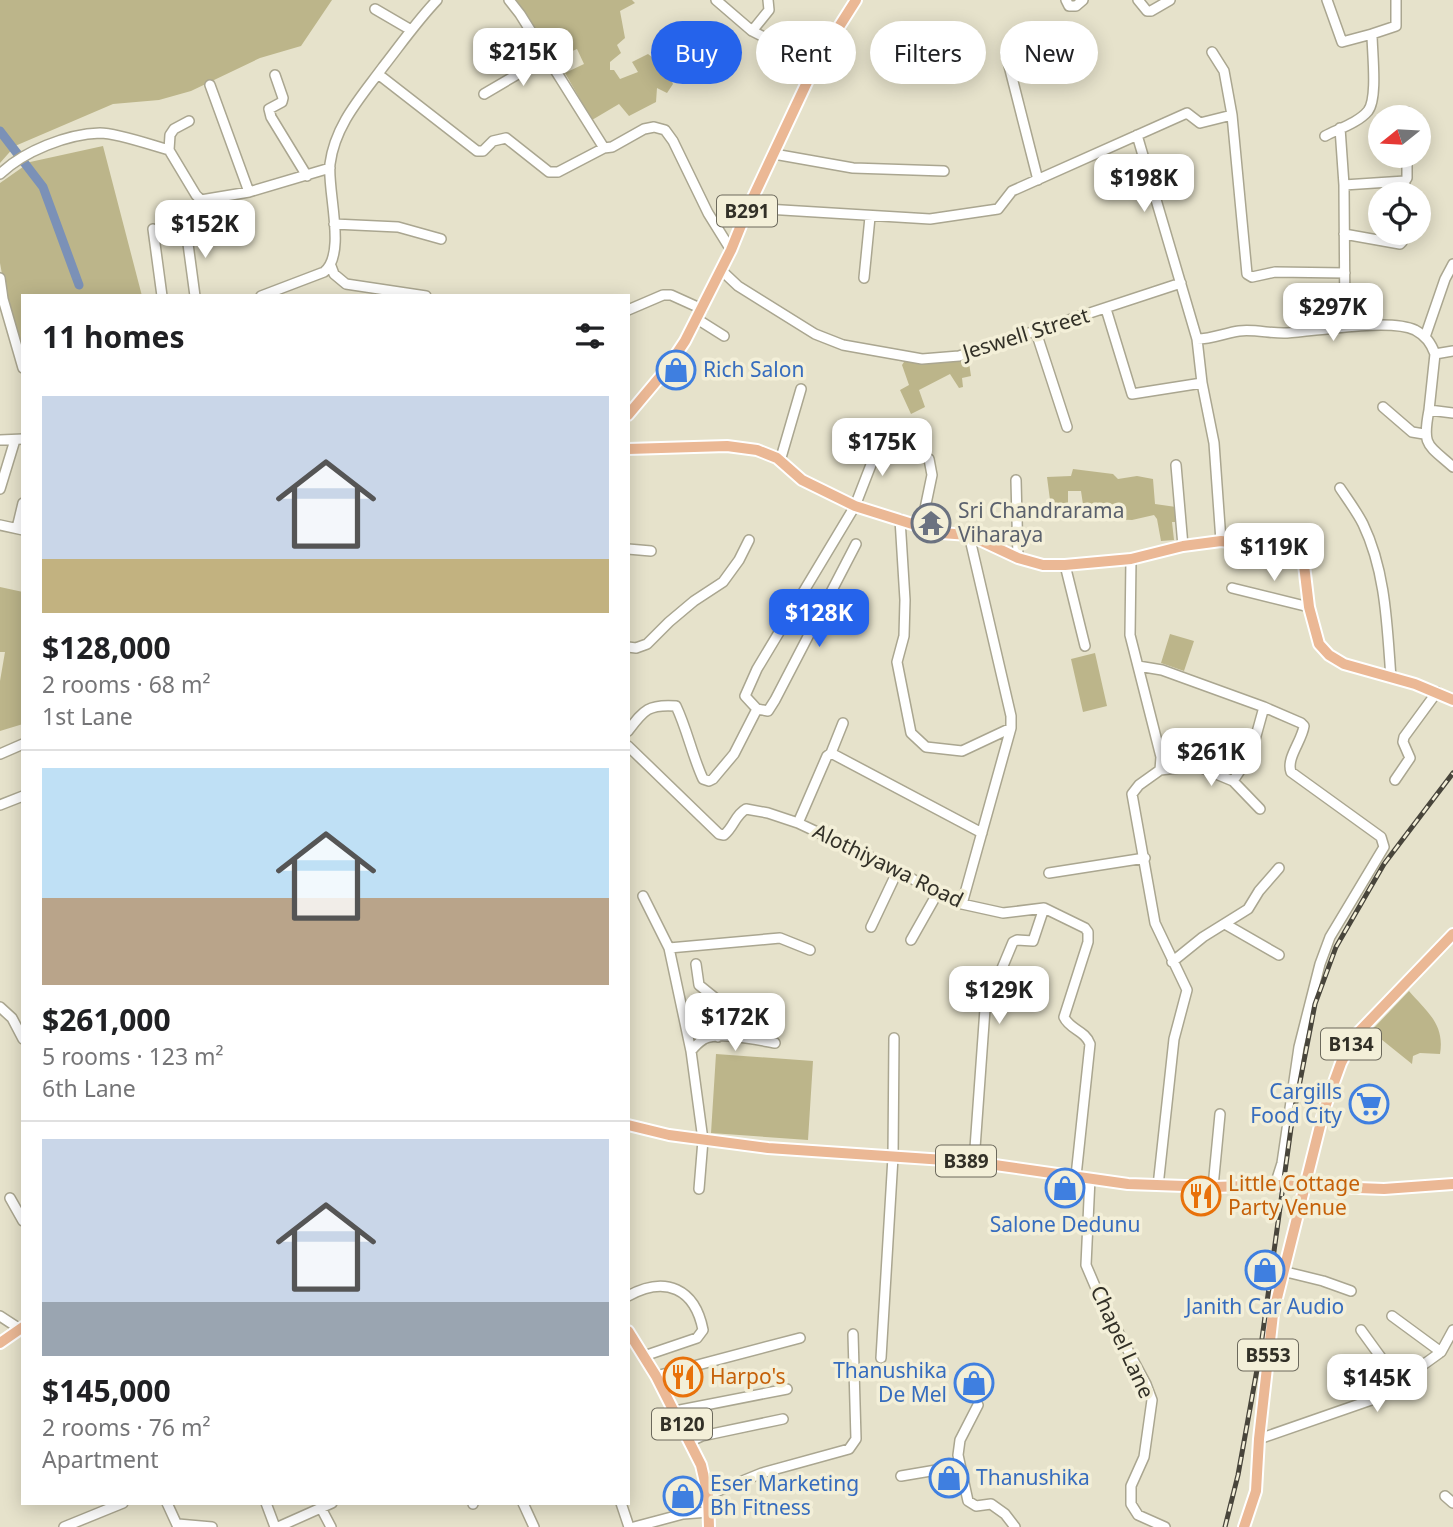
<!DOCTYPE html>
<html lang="en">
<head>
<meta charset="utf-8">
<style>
	body { margin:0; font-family:"Noto Sans",sans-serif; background:#f2f2f2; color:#202124; height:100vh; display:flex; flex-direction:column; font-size:26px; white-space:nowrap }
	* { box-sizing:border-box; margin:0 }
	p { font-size:23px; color:#757577 }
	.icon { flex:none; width:38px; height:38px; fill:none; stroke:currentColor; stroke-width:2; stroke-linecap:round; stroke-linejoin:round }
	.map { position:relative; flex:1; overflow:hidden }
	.side { position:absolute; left:21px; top:294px; width:609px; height:1211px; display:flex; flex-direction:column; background:#fff; border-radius:0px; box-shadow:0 4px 18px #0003 }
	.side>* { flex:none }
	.hud { position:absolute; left:651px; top:21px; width:665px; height:63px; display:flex; gap:14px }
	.needle { width:46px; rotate:252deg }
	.controls { position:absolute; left:1368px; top:105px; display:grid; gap:14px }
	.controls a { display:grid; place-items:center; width:63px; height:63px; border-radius:50%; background:#fff; box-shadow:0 4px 18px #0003; font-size:35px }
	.price { position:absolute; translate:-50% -60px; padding:0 16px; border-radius:14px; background:#fff; color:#222; font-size:23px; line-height:46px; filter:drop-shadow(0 2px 4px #0008) }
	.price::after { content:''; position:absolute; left:50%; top:42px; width:21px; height:16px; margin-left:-10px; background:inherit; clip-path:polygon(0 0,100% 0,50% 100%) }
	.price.current { background:#2563eb; color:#fff }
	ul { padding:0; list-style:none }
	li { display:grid; align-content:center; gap:14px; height:371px; padding:0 21px }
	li+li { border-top:2px solid #e0e0e0 }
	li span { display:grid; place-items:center; height:217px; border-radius:0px; color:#555 }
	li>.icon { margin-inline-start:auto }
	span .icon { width:126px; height:126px; fill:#fffc; stroke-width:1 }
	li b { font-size:30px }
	h2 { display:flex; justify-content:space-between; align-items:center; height:84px; padding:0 21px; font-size:30px }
	.chip { padding:0 24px; border-radius:32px; background:#fff; box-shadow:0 4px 18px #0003; font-size:24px; line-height:63px }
	.chip.current { background:#2563eb; color:#fff }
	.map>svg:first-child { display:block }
	.green { fill:#bcb58a }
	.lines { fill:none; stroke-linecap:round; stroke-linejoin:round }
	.canal { stroke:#7b91b7; stroke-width:9 }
	.minor-casing { stroke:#aaa690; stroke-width:12 }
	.major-casing { stroke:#fff; stroke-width:14 }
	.minor { stroke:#fff; stroke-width:9 }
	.major { stroke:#ebb895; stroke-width:10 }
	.rail-casing { stroke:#48453b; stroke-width:5 }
	.rail { stroke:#f3efd8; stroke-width:2.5; stroke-dasharray:8; stroke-linecap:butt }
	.labels { text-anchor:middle; stroke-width:7; stroke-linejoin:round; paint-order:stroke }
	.shield { fill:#f3efd8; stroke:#6c695c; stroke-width:2 }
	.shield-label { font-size:19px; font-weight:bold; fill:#323027 }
	.street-label { font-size:21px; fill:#323027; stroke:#f3efd8 }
	.shop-label { font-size:21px; fill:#366cbe; stroke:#f3efd8; text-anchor:start }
	.worship-label { font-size:21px; fill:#5b616d; stroke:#f3efd8; text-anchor:start }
	.food-label { font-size:21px; fill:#c56008; stroke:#f3efd8; text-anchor:start }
</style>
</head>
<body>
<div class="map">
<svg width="1453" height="1527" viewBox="0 0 1453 1527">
	<rect width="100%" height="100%" fill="#e6e2cb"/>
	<path class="green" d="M0 0H332L301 46 260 58 191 91 159 100 113 104 15 146 0 163Z
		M515 0H632L635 3 620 11 625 38 617 45 621 53 610 62V70H614L620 79 638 72 632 62 648 54 652 57 660 53 673 84 667 93 657 88 656 102 629 116 619 104 592 120 565 73 584 64 577 49 554 59Z
		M103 146 142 296H23V371L14 341 0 263V183L30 162Z
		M968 356 971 376 962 378 963 387 959 388 950 374 919 390 925 407 911 414 900 390 909 385 902 365 906 359Z
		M1073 469 1113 474 1118 479 1137 476 1153 479 1155 504 1176 507 1177 522H1172L1174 540 1161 541 1157 519 1154 515 1132 520 1085 518 1081 491H1068V508H1065L1063 514 1052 515 1047 477 1071 476Z
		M0 587 23 592V724L0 731V681L5 652H0Z
		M1170 634 1194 641 1184 671 1161 663Z
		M1095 653 1107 706 1083 712 1071 659Z
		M1409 991C1427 1012 1445 1024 1440 1054L1420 1053 1413 1056 1412 1064 1371 1031Z
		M716 1054 813 1061 808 1140 711 1133Z"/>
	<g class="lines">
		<path class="canal" d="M0 131 43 187 79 285"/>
		<defs>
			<path id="minor" d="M509 0 520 14 604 148 612 147 644 129 654 127 665 130 673 141 708 213 731 250
				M716 0 752 31 816 63
				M1066 0 1069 6H1076L1083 0
				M1138 0 1147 11H1151L1170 0
				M1327 0 1342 42 1372 34
				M375 9 411 30
				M752 31 769 10 768 0
				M1212 52 1224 71 1232 115 1247 274 1252 277 1275 272 1345 273
				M1006 54 1038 180
				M378 74 477 151H483L493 141 506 138 549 172H558L604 148
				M275 75 283 98 282 102 269 109 271 117 307 176
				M210 85 249 192
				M484 94 547 57
				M1407 117V112
				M189 121 174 129 170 135 169 150 196 195 201 200 249 192 330 168
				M1340 128 1344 185 1345 327
				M1137 135 1197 339 1202 383 1214 443 1221 541
				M1325 136C1338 129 1358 123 1368 111 1378 98 1372 52 1372 34L1396 26V0
				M774 154 853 168 944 171
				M0 174C24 151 67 134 100 133 117 133 151 145 169 150
				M1344 185 1405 181 1407 178V156
				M1404 194 1405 181
				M748 208 930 219 998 209 1012 191 1187 113 1200 123 1232 115
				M334 224 398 227 441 239
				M153 229 162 296
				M186 229 195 296
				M1344 234 1400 244 1402 242 1403 233
				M331 266 334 274 346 284 426 296
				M721 270 738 286 815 334 843 345 922 359 959 356 1181 283
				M0 278 3 299 23 368
				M864 278 870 217
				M261 296 324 272C347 254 327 191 330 164 335 125 361 97 383 67 401 44 417 21 437 0
				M1106 309 1132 394 1202 383
				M628 310 663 295H671L702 309
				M697 319 724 336
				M1036 332 1067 427
				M1425 337 1445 279 1453 264
				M1197 339C1212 339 1225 333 1239 331 1255 329 1272 334 1287 333 1318 331 1390 318 1415 330 1426 336 1431 343 1435 354L1453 351
				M1435 354 1429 410 1453 413
				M1383 407 1412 432 1424 434
				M1429 410C1422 446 1427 444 1453 467
				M0 440 23 439
				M780 461 801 389
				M1176 465 1183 546
				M1016 480 1018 558
				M1340 488C1348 500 1357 512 1363 524 1386 572 1387 626 1391 678
				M0 489 15 440
				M900 519 905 600 904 636 897 662 911 733 926 747 962 751 1011 728
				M0 525 23 530
				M17 528 23 503
				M921 528 932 475 929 459
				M628 549 651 551
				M1131 559 1130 635 1161 757 1160 770 1139 785 1132 794 1155 923 1187 990 1174 1039 1158 1186
				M1065 565 1085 646
				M1232 588 1309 607
				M628 647 636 648 647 644 669 622 694 601 723 582 739 560 749 540
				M1138 666 1162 670 1264 707 1301 723 1304 726C1302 741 1286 758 1291 772L1381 837 1384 847 1330 937 1320 964 1299 1047 1282 1163 1275 1185
				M757 709 768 711 775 700 856 544
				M628 731C644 710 648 704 676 706 687 729 692 755 703 779L709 781 713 779 734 754 757 709 745 696 757 669 855 506 881 439
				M628 746 719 834 724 835C734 827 735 815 746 809L768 813 798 823 827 756 831 753 982 833
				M831 753 843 723
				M0 754 23 744
				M1160 770 1197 766 1233 781 1260 809
				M1395 780 1410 758 1403 742 1404 737 1437 692
				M1233 781 1251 754 1264 707
				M0 805 23 796
				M798 823 898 870 937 894 962 904 1003 913 1044 908 1085 928 1088 932V942L1064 1017C1070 1030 1085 1030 1090 1044L1076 1176
				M1049 873 1145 858
				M643 896 669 948 691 1051 703 1140 699 1189
				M962 904 1011 728V716L969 535
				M1225 924 1279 955
				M871 927 898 870
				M911 940 937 894
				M669 948 780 938 810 950
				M1172 962 1203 937 1248 909 1259 891 1279 868
				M696 964 699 985 720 1002 718 1037
				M0 1007 12 1018 23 1039
				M691 1051C695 1046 699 1042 704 1039 720 1031 757 1040 775 1043
				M974 1162 985 1009 1013 942 1017 940 1033 941 1044 908
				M1090 1178 1086 1265 1101 1300 1146 1384 1152 1400 1144 1457 1131 1486V1504L1138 1515 1165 1527
				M1213 1187 1220 1114
				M10 1198 23 1221
				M1282 1271 1323 1281 1351 1291
				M628 1296C666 1275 695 1289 703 1330L697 1338 644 1356
				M0 1316 20 1329
				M1392 1316 1441 1352
				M1361 1330 1398 1381
				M881 1358 893 1157 894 1038
				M1348 1370 1377 1398
				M656 1376 800 1338
				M978 1405 960 1440 958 1455 968 1501 976 1506 991 1504 1005 1514 1015 1527
				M675 1411 787 1389
				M1259 1439 1377 1398 1441 1352 1453 1330
				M691 1441 702 1436 783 1419
				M901 1476 960 1466
				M708 1495 762 1473 849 1449 856 1439 853 1334
				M1445 1496 1453 1503
				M167 1503 178 1527
				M266 1503 275 1527
				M473 1503V1504
				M523 1503 534 1527
				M621 1503 629 1527
				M321 1508 331 1527
				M178 1524 212 1527
				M64 1527 123 1503
				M278 1527 332 1503
				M634 1527 683 1514 709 1512"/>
			<path id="major" d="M628 415 665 371 685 341 731 250 748 208 816 63 856 0
				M628 449 727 446 757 450 777 458 802 480 855 506 941 533 969 535 1018 558 1043 565H1065L1131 559 1183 546 1221 541 1280 549 1299 558 1304 565 1309 607 1319 644 1329 655 1344 664 1415 684 1453 700
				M628 1125 669 1135 768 1148 974 1162 1128 1184 1213 1187 1282 1185 1384 1189 1453 1184
				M628 1331 656 1376 701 1465 708 1495 709 1527
				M0 1343 23 1327
				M1244 1527 1256 1491 1259 1439 1273 1314 1324 1110 1341 1063 1354 1037 1453 934"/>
		</defs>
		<use href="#minor" class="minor-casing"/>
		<use href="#major" class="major-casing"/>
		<use href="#minor" class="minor"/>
		<use href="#major" class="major"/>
		<defs>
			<path id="rail" d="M1225 1527 1238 1475 1260 1353 1291 1128 1315 1004 1336 947 1384 864 1453 773"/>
		</defs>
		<use href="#rail" class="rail-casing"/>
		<use href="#rail" class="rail"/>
	</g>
	<defs>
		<symbol id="shop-ring" viewBox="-11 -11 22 22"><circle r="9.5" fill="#f3efd8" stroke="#3f7fe0" stroke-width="1.5"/><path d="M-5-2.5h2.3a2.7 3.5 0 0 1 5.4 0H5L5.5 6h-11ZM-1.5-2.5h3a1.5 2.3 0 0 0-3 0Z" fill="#3f7fe0"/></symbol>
		<symbol id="temple-ring" viewBox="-11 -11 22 22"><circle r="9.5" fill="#f3efd8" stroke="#6b7280" stroke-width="1.5"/><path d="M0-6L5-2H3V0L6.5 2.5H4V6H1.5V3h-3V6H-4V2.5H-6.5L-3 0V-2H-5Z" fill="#6b7280"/></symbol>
		<symbol id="supermarket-ring" viewBox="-11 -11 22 22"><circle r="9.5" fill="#f3efd8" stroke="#3f7fe0" stroke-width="1.5"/><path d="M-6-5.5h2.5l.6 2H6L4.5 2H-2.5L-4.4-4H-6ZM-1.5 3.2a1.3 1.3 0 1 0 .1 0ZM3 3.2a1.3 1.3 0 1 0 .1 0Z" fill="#3f7fe0"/></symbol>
		<symbol id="restaurant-ring" viewBox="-11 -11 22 22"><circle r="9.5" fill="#f3efd8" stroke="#e8710a" stroke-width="1.5"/><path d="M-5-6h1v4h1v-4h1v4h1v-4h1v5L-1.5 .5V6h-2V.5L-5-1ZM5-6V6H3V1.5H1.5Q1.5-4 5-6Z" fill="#e8710a"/></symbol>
	</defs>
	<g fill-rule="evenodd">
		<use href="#shop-ring" x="654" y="348" width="44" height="44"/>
		<use href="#temple-ring" x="909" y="501" width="44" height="44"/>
		<use href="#supermarket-ring" x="1347" y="1082" width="44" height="44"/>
		<use href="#shop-ring" x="1043" y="1166" width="44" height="44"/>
		<use href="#restaurant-ring" x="1179" y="1174" width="44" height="44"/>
		<use href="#shop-ring" x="1243" y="1248" width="44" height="44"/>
		<use href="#restaurant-ring" x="661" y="1355" width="44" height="44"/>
		<use href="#shop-ring" x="952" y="1361" width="44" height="44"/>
		<use href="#shop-ring" x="927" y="1456" width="44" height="44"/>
		<use href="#shop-ring" x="661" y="1474" width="44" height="44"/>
	</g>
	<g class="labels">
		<g class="shield">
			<rect x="717" y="195.5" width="60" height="31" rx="5"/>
			<rect x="1321" y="1028.5" width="60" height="31" rx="5"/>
			<rect x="936" y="1145.5" width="60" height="31" rx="5"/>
			<rect x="1238" y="1339.5" width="60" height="31" rx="5"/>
			<rect x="652" y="1408.5" width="60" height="31" rx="5"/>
		</g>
		<g class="shield-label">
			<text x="747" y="218">B291</text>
			<text x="1351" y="1051">B134</text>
			<text x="966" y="1168">B389</text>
			<text x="1268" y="1362">B553</text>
			<text x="682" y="1431">B120</text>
		</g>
		<g class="street-label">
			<text transform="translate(1026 334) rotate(-17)" y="7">Jeswell Street</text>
			<text transform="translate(888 866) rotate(26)" y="7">Alothiyawa Road</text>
			<text transform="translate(1122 1342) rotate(65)" y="7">Chapel Lane</text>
		</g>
		<g class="shop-label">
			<text x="703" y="377">Rich Salon</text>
			<text x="1342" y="1099" text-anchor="end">Cargills<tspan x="1342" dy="24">Food City</tspan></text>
			<text x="1065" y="1232" text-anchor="middle">Salone Dedunu</text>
			<text x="1265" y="1314" text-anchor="middle">Janith Car Audio</text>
			<text x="947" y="1378" text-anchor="end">Thanushika<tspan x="947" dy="24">De Mel</tspan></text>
			<text x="976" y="1485">Thanushika</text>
			<text x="710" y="1491">Eser Marketing<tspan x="710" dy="24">Bh Fitness</tspan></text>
		</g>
		<g class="worship-label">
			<text x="958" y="518">Sri Chandrarama<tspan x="958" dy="24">Viharaya</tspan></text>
		</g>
		<g class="food-label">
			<text x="1228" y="1191">Little Cottage<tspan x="1228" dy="24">Party Venue</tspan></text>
			<text x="710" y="1384">Harpo's</text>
		</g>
	</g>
</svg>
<div class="controls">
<a><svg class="needle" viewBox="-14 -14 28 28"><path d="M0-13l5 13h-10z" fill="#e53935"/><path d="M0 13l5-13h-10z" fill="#757577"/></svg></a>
<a><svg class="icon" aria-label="locate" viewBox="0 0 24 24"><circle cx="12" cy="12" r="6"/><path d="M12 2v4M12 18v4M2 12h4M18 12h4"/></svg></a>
</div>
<b class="price" style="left:523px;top:88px">$215K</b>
<b class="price" style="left:1144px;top:214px">$198K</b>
<b class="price" style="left:205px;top:260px">$152K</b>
<b class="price" style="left:1333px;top:343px">$297K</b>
<b class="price" style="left:882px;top:478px">$175K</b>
<b class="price" style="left:1274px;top:583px">$119K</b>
<b class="price current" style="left:819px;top:649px">$128K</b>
<b class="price" style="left:1211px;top:788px">$261K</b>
<b class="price" style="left:999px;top:1026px">$129K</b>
<b class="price" style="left:735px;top:1053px">$172K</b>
<b class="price" style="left:1377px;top:1414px">$145K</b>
<div class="hud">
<a class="chip current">Buy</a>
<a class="chip">Rent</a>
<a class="chip">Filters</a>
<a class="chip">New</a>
</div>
<section class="side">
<h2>11 homes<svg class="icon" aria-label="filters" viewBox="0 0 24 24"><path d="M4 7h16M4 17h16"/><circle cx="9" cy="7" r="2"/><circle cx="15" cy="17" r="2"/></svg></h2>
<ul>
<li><span style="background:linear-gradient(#c9d6e8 75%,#c2b280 0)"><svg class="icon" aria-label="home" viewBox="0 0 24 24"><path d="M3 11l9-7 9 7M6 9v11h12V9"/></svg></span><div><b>$128,000</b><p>2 rooms · 68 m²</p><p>1st Lane</p></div></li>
<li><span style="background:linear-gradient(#bfe0f5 60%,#b9a48a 0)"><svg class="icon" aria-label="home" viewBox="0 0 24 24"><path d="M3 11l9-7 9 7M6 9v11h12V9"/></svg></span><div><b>$261,000</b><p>5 rooms · 123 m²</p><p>6th Lane</p></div></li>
<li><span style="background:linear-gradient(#c9d6e8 75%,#9aa5b1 0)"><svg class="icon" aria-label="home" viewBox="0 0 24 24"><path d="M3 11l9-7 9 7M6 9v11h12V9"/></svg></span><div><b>$145,000</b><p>2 rooms · 76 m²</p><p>Apartment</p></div></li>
</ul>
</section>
</div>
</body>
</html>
